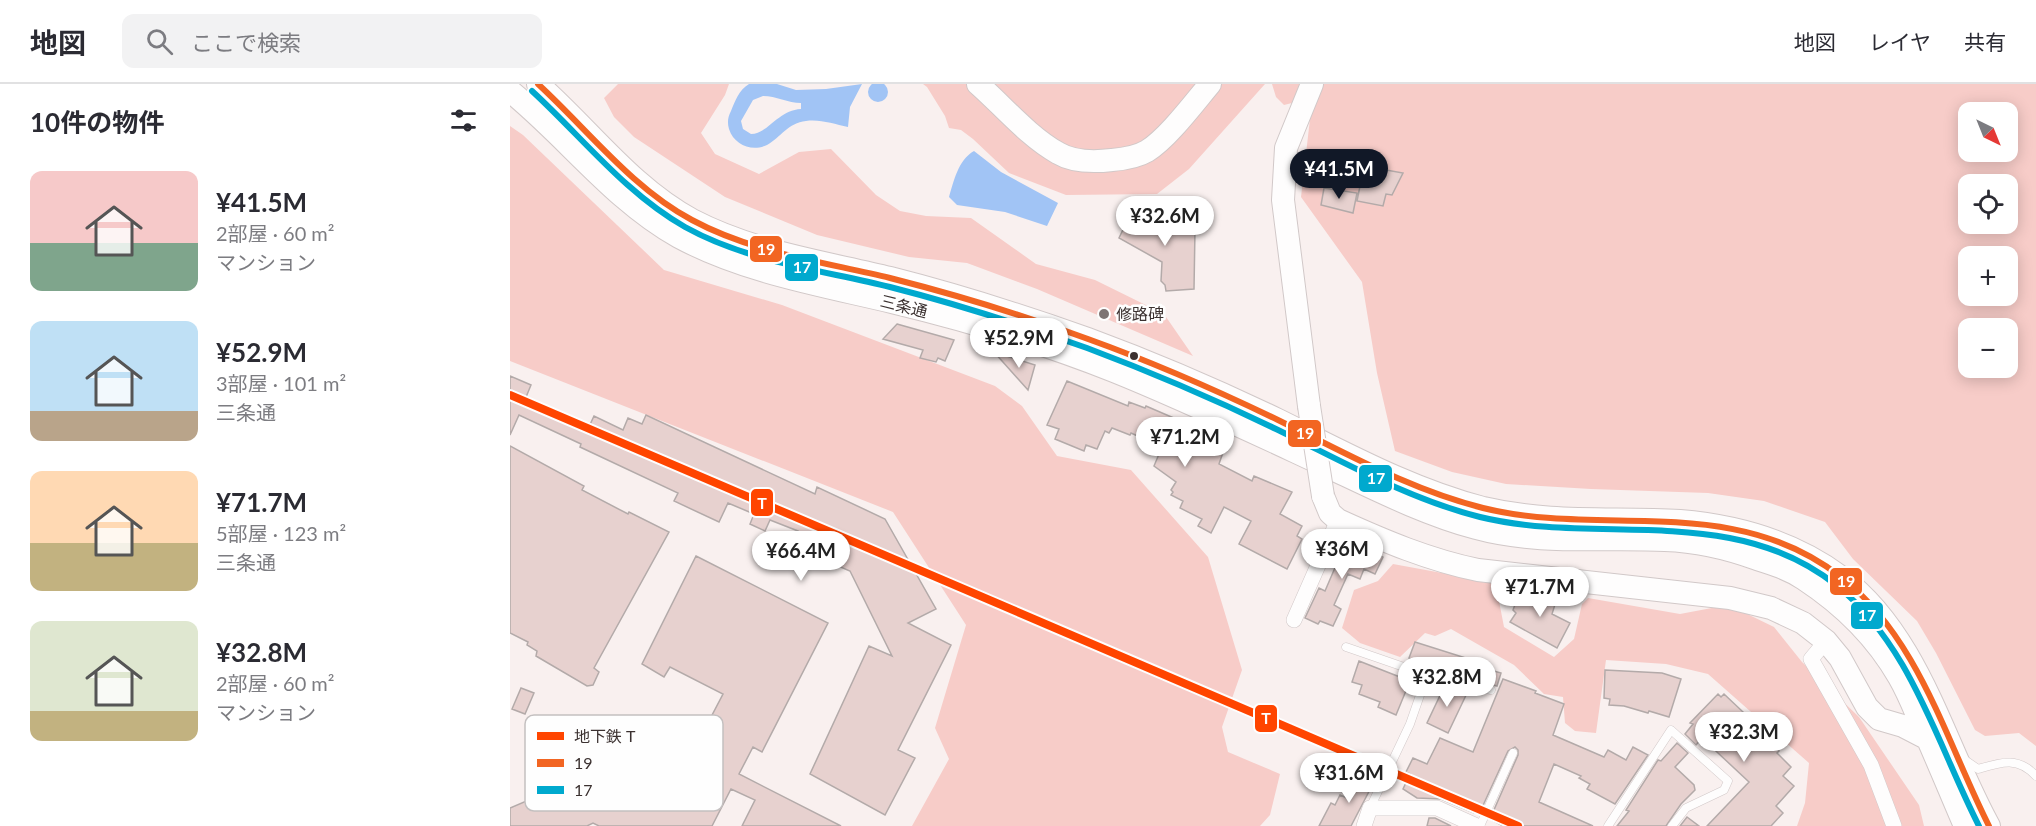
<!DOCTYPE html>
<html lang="ja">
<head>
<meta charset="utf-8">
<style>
	body { margin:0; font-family:Lato,"Noto Sans JP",sans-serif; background:#f2f2f3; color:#2b2b33; height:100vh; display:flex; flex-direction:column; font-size:22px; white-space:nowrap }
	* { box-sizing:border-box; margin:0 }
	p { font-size:20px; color:#7c7c81 }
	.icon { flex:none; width:33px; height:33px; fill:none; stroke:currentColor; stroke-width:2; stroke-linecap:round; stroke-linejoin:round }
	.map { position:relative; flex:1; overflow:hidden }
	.sheet { display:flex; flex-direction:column; background:#fff; width:510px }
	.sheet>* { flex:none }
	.needle { width:39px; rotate:137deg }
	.controls { position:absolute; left:1448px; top:18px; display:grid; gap:12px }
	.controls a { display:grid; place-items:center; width:60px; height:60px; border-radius:12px; background:#fff; box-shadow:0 3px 15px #0003; font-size:30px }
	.price { position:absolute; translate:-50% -51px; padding:0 14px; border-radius:21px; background:#fff; color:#222; font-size:20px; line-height:39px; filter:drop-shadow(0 2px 3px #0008) }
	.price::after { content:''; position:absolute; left:50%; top:36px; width:18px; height:14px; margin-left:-9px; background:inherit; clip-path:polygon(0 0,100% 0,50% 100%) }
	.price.active { background:#111827; color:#fff }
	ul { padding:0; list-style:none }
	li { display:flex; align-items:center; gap:18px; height:150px; padding:0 30px }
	li span { display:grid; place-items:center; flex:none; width:168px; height:120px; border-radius:12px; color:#555 }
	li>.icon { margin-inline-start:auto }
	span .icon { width:72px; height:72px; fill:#fffc; stroke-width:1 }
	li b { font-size:26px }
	h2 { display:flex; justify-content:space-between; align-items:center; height:72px; padding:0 30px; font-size:26px }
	header { display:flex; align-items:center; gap:36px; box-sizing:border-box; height:84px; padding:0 30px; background:#fff; border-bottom:2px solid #e1e1e2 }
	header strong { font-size:28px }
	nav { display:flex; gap:33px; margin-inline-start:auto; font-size:21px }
	.search { width:420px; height:54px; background:#f2f2f3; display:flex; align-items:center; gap:15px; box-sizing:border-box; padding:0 21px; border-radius:12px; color:#7c7c81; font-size:22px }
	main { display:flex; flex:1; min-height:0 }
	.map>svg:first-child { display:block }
	.green { fill:#f7ccc8; fill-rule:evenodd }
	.water { fill:#a1c4f5; fill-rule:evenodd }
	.building { fill:#e7d1cf; stroke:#b3aaa9; stroke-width:1.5 }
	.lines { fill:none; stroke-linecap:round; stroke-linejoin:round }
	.lane-casing { stroke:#d1c8c8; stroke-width:9 }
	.street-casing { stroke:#d1c8c8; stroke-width:16 }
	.secondary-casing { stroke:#d1c8c8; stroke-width:24 }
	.lane { stroke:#fefdfd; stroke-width:8 }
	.street { stroke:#fefdfd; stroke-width:15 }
	.secondary { stroke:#fefdfd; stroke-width:22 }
	.secondary-bridge-casing { stroke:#d1c8c8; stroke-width:24; stroke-linecap:butt }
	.secondary-bridge { stroke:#fefdfd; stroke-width:22 }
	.bus-1-casing { stroke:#fefefe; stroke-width:10 }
	.bus-2-casing { stroke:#fefefe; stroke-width:10 }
	.bus-1 { stroke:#f26522; stroke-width:6 }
	.bus-2 { stroke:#00a9ce; stroke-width:6 }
	.metro-1-casing { stroke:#fefefe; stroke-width:12 }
	.metro-1 { stroke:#ff4500; stroke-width:8 }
	.poi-dot { fill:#7e7473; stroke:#fefefe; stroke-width:2 }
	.bus-dot { fill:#3b3130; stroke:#fefefe; stroke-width:2 }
	.labels { text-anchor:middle; stroke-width:5; stroke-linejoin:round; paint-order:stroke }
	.street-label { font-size:16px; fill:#3b3130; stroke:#fefefe }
	.poi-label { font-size:16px; fill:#3b3130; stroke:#fefefe; text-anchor:start }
	.key { fill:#fefefe; stroke:#c4c0c0; stroke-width:1.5 }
	.key-label { font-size:16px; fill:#3b3130 }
	.line-badge { stroke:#fefefe; stroke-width:2 }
	.badge-label { font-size:16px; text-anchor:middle; font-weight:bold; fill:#fff }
</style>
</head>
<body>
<header>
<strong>地図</strong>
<div class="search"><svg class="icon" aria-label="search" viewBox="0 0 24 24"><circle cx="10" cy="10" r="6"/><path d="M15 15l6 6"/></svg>ここで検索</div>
<nav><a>地図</a><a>レイヤ</a><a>共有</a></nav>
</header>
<main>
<section class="sheet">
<h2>10件の物件<svg class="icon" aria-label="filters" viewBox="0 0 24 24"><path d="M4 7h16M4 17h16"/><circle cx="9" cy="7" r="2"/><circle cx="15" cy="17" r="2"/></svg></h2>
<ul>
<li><span style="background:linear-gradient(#f6c9c9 60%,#7fa58c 0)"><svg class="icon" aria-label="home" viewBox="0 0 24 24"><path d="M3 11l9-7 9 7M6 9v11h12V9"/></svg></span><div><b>¥41.5M</b><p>2部屋 · 60 m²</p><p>マンション</p></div></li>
<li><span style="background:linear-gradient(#bfe0f5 75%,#b9a48a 0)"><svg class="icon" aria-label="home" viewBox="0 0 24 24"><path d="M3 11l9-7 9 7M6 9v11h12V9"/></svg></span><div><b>¥52.9M</b><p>3部屋 · 101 m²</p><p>三条通</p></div></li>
<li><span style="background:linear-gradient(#ffd9b3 60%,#c2b280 0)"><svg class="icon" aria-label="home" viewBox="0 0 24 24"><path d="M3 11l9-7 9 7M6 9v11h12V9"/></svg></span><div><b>¥71.7M</b><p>5部屋 · 123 m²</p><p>三条通</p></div></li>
<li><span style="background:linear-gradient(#dfe7d0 75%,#c2b280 0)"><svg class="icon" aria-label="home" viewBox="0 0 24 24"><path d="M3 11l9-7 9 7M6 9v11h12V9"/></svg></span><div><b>¥32.8M</b><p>2部屋 · 60 m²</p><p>マンション</p></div></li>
</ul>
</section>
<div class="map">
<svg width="1526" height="742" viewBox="0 0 1526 742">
	<rect width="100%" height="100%" fill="#f9f0ef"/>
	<path class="green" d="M108 0H219L215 11 191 49 205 70 249 90 289 68 321 65 366 111 390 127 416 132 461 134 526 180 585 196 654 230 683 272 527 205 457 179 399 173 307 151 215 113 124 53 104 33 94 14Z
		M413 0H755L679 85 647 110 556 111 499 89 463 55 451 46 439 44 435 32 417 3Z
		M762 0H1526V662L1509 649 1475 652 1465 646 1426 569 1407 537 1343 475 1315 438 1254 417 1198 409 1081 405 996 400 942 388 885 367 867 289 852 198 791 113 800 35 786 18 774 21 766 13ZM1458 28H1497V68H1458ZM1458 100H1497V140H1458ZM1458 172H1497V212H1458ZM1458 244H1497V284H1458Z
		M0 42 13 51 154 186 272 221 485 302 512 322 547 372 621 386 698 473 732 586 712 643 718 668 770 690 760 731 750 742H402L439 675 425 644 456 541 383 428 0 277Z
		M883 480 992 500 989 517 994 543 1044 573 1064 555 1072 520 1078 514 1170 530 1207 523 1231 527 1264 543 1292 578 1349 633 1409 721 1414 742H1287L1295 719 1299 679 1198 590 1156 580 1096 576 1086 649 1065 647 1055 639 1053 613 1034 610 1004 581 941 545 925 552 915 549 890 573 850 559 832 544 844 506 868 497Z"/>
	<path class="water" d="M358 8a10 10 0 1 1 20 0a10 10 0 1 1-20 0Z
		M239 0H267L286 6 316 5 352 0 340 23 338 43C324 40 310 35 296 37 278 39 271 53 257 61 242 68 224 61 219 45 217 38 218 33 221 27 225 17 229 6 239 0ZM253 12C266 12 278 19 291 19V25C268 26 258 50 241 50L233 45 231 37 243 16Z
		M464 67 491 88 548 119 537 142 495 128 447 121 439 113C444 97 448 76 464 67Z"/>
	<path class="building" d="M854 82 893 89 882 111 876 110 873 122 847 117Z
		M814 104 847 109 843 129 811 121Z
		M637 122 685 146 684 205 656 207 655 201 651 197 652 178 609 154 620 131 630 137Z
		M387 240 444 256 435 277 428 274 426 278 410 274 413 266 373 255Z
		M484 268 525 281 518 306Z
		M0 292 21 301 14 318 77 347 84 332 113 346 118 334 132 340 136 331 305 410 307 403 375 435 426 525 398 539 441 561 388 666 405 674 375 731 300 690 359 562 382 572 340 487 282 462 288 447 260 436 255 447 240 440 244 430 218 419 209 438 164 417 168 409 70 363 71 360 9 331 0 351Z
		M557 297 618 322 619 318 635 324 636 322 717 357 709 380 742 397 744 392 782 408 770 430 792 442 787 452 792 455 777 485 729 460 741 437 714 423 701 449 688 442 692 435 670 424 673 417 661 411 663 408 661 406 666 398 644 382 652 363 621 349 620 351 602 344 599 349 595 347 587 365 576 361 574 367 545 355 549 345 537 341Z
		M0 362 74 402 72 406 118 430 119 428 159 448 84 584 89 588 83 601 77 602 26 572 27 567 17 561 18 558 0 549Z
		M833 455 873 473 865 490 854 485 850 495 838 490 824 521 831 525 823 542 810 537 808 540 795 534 809 504 815 507 827 479 823 476Z
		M186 472 318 539 252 668 243 663 229 690 331 742H232L245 716 221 705 202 742H89L83 739 77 742H0V724L84 688 154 723 213 610 160 583 154 593 132 580Z
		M1009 510 1047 514 1042 530 1060 539 1047 564 1000 538 1006 529 1003 526Z
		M905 558 981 582 980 586 991 589 987 602 940 590 899 574Z
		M849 577 900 597 886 631 868 623 870 618 849 610 852 601 842 598Z
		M1095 586 1152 589 1171 595 1159 633 1139 627 1138 629 1114 622 1099 621 1100 615 1094 614Z
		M993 595 1026 607 1025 609 1054 620 1043 651 1094 673 1098 666 1116 676 1123 663 1138 671 1105 720 1077 705 1080 700 1069 694 1071 692 1044 680 1029 718 1083 742H993L980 735 1008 671V666L1005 663 998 667 970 728 965 725 964 729 931 715 907 714 893 705 900 690 896 688 903 674 917 680 930 654 963 668Z
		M935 601 958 607 938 649 917 639Z
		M11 604 24 609 15 630 2 625Z
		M1208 610 1211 613 1214 610 1269 662 1267 665 1269 667 1267 669 1281 683 1273 692 1284 702 1266 722 1273 729 1261 742H1197L1239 698 1192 654 1186 661 1175 650 1183 640 1180 639Z
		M1167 659 1178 669 1165 683 1184 701 1185 706 1171 720 1156 742H1107L1119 727 1116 726 1148 676 1151 677Z
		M855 685 867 692 841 742H809L821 719 825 721 830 711 837 714 842 704 845 705Z
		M1177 733 1189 742H1170Z
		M919 734H925L941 742H917Z"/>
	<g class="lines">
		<defs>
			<path id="lane" d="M836 563 917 591 981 606
				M1455 676 1468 685C1491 678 1508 672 1526 692
				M860 724 900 640 917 591
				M970 742 1003 669
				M1098 742 1161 646 1218 697 1214 706 1176 724 1162 742"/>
			<path id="street" d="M784 536 828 436
				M1316 557 1301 575 1361 681 1384 742
				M854 742 860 724H927L967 742"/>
			<path id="secondary" d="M28 0C79 45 121 103 182 136 243 168 314 178 380 194 447 211 513 232 578 255 643 279 706 306 768 336 835 369 900 405 973 424 1041 440 1103 433 1170 437 1229 442 1284 458 1331 493 1409 551 1434 661 1479 742
				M468 0C493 22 519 53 548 69 563 78 585 78 602 76 614 75 627 73 637 67 657 55 684 19 700 0
				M0 7C58 54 103 116 169 153 234 188 311 201 382 218 457 236 533 259 604 287 676 316 745 349 816 382 865 405 914 430 966 444 1028 461 1091 453 1155 456 1186 457 1217 464 1247 475 1263 480 1279 485 1294 495 1332 520 1366 553 1389 593 1396 605 1402 619 1407 631 1424 668 1439 705 1455 742
				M799 322 773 116 776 64 802 0
				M813 412 820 429 828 436C874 457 919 476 968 486L1220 514 1261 524 1293 539 1316 557 1330 574 1357 623 1369 635 1393 642 1422 657"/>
		</defs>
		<use href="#lane" class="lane-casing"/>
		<use href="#street" class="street-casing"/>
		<use href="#secondary" class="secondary-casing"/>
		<use href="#lane" class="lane"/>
		<use href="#street" class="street"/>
		<use href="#secondary" class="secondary"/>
		<defs>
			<path id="secondary-bridge" d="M799 322 813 412"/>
		</defs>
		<use href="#secondary-bridge" class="secondary-bridge-casing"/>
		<use href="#secondary-bridge" class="secondary-bridge"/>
		<defs>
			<path id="bus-1" d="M28 0C78 46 122 104 182 136 243 169 314 178 380 194 447 211 513 231 578 255 642 278 706 306 768 336 834 368 900 406 973 424 1095 454 1222 408 1331 493 1409 554 1436 657 1479 742"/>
			<path id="bus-2" d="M22 7C72 53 115 109 175 143 238 178 312 186 380 203 447 220 512 241 577 264 641 288 704 315 766 345 832 377 898 415 970 433 1089 462 1222 418 1326 501 1401 561 1427 660 1469 742"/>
		</defs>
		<use href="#bus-1" class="bus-1-casing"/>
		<use href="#bus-2" class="bus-2-casing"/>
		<use href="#bus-1" class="bus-1"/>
		<use href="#bus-2" class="bus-2"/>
		<defs>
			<path id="metro-1" d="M0 311 1008 742"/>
		</defs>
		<use href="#metro-1" class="metro-1-casing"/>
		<use href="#metro-1" class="metro-1"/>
	</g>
	<circle class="poi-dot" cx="594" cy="230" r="6"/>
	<circle class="bus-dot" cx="624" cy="272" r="5"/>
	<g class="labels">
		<g class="street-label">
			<text transform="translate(394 222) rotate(14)" y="6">三条通</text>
		</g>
		<g class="poi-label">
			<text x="606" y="236">修路碑</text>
		</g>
	</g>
	<rect x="15" y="631" width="198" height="96" rx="9" class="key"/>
	<rect x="27" y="648" width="27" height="8" fill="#ff4500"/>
	<rect x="27" y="675" width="27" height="8" fill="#f26522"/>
	<rect x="27" y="702" width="27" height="8" fill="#00a9ce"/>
	<g class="key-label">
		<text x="64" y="658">地下鉄 T</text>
		<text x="64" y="685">19</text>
		<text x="64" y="712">17</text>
	</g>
	<g class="line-badge">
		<rect x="239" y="151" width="34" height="28" rx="6" fill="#f26522"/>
		<rect x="274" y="169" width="35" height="29" rx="6" fill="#00a9ce"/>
		<rect x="777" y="335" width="35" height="29" rx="6" fill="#f26522"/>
		<rect x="848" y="380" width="35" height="29" rx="6" fill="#00a9ce"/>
		<rect x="240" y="404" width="24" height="29" rx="6" fill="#ff4500"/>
		<rect x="1319" y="483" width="34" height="29" rx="6" fill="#f26522"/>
		<rect x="1340" y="517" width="34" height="29" rx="6" fill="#00a9ce"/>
		<rect x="744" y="620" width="24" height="29" rx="6" fill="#ff4500"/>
	</g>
	<g class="badge-label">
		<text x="256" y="171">19</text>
		<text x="292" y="189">17</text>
		<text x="795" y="355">19</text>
		<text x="866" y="400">17</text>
		<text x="252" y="425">T</text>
		<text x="1336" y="503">19</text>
		<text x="1357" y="537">17</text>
		<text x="756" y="640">T</text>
	</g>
</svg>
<div class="controls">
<a><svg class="needle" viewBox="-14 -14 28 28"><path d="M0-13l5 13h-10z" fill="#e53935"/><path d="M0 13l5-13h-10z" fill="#7c7c81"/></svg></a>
<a><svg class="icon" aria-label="locate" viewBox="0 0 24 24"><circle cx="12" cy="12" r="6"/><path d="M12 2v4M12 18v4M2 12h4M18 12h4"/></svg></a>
<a>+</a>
<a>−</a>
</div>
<b class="price active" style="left:829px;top:116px">¥41.5M</b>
<b class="price" style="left:655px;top:163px">¥32.6M</b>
<b class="price" style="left:509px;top:285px">¥52.9M</b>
<b class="price" style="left:675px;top:384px">¥71.2M</b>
<b class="price" style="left:832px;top:496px">¥36M</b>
<b class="price" style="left:291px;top:498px">¥66.4M</b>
<b class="price" style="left:1030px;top:534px">¥71.7M</b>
<b class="price" style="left:937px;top:624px">¥32.8M</b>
<b class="price" style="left:1234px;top:679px">¥32.3M</b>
<b class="price" style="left:839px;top:720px">¥31.6M</b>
</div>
</main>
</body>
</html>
